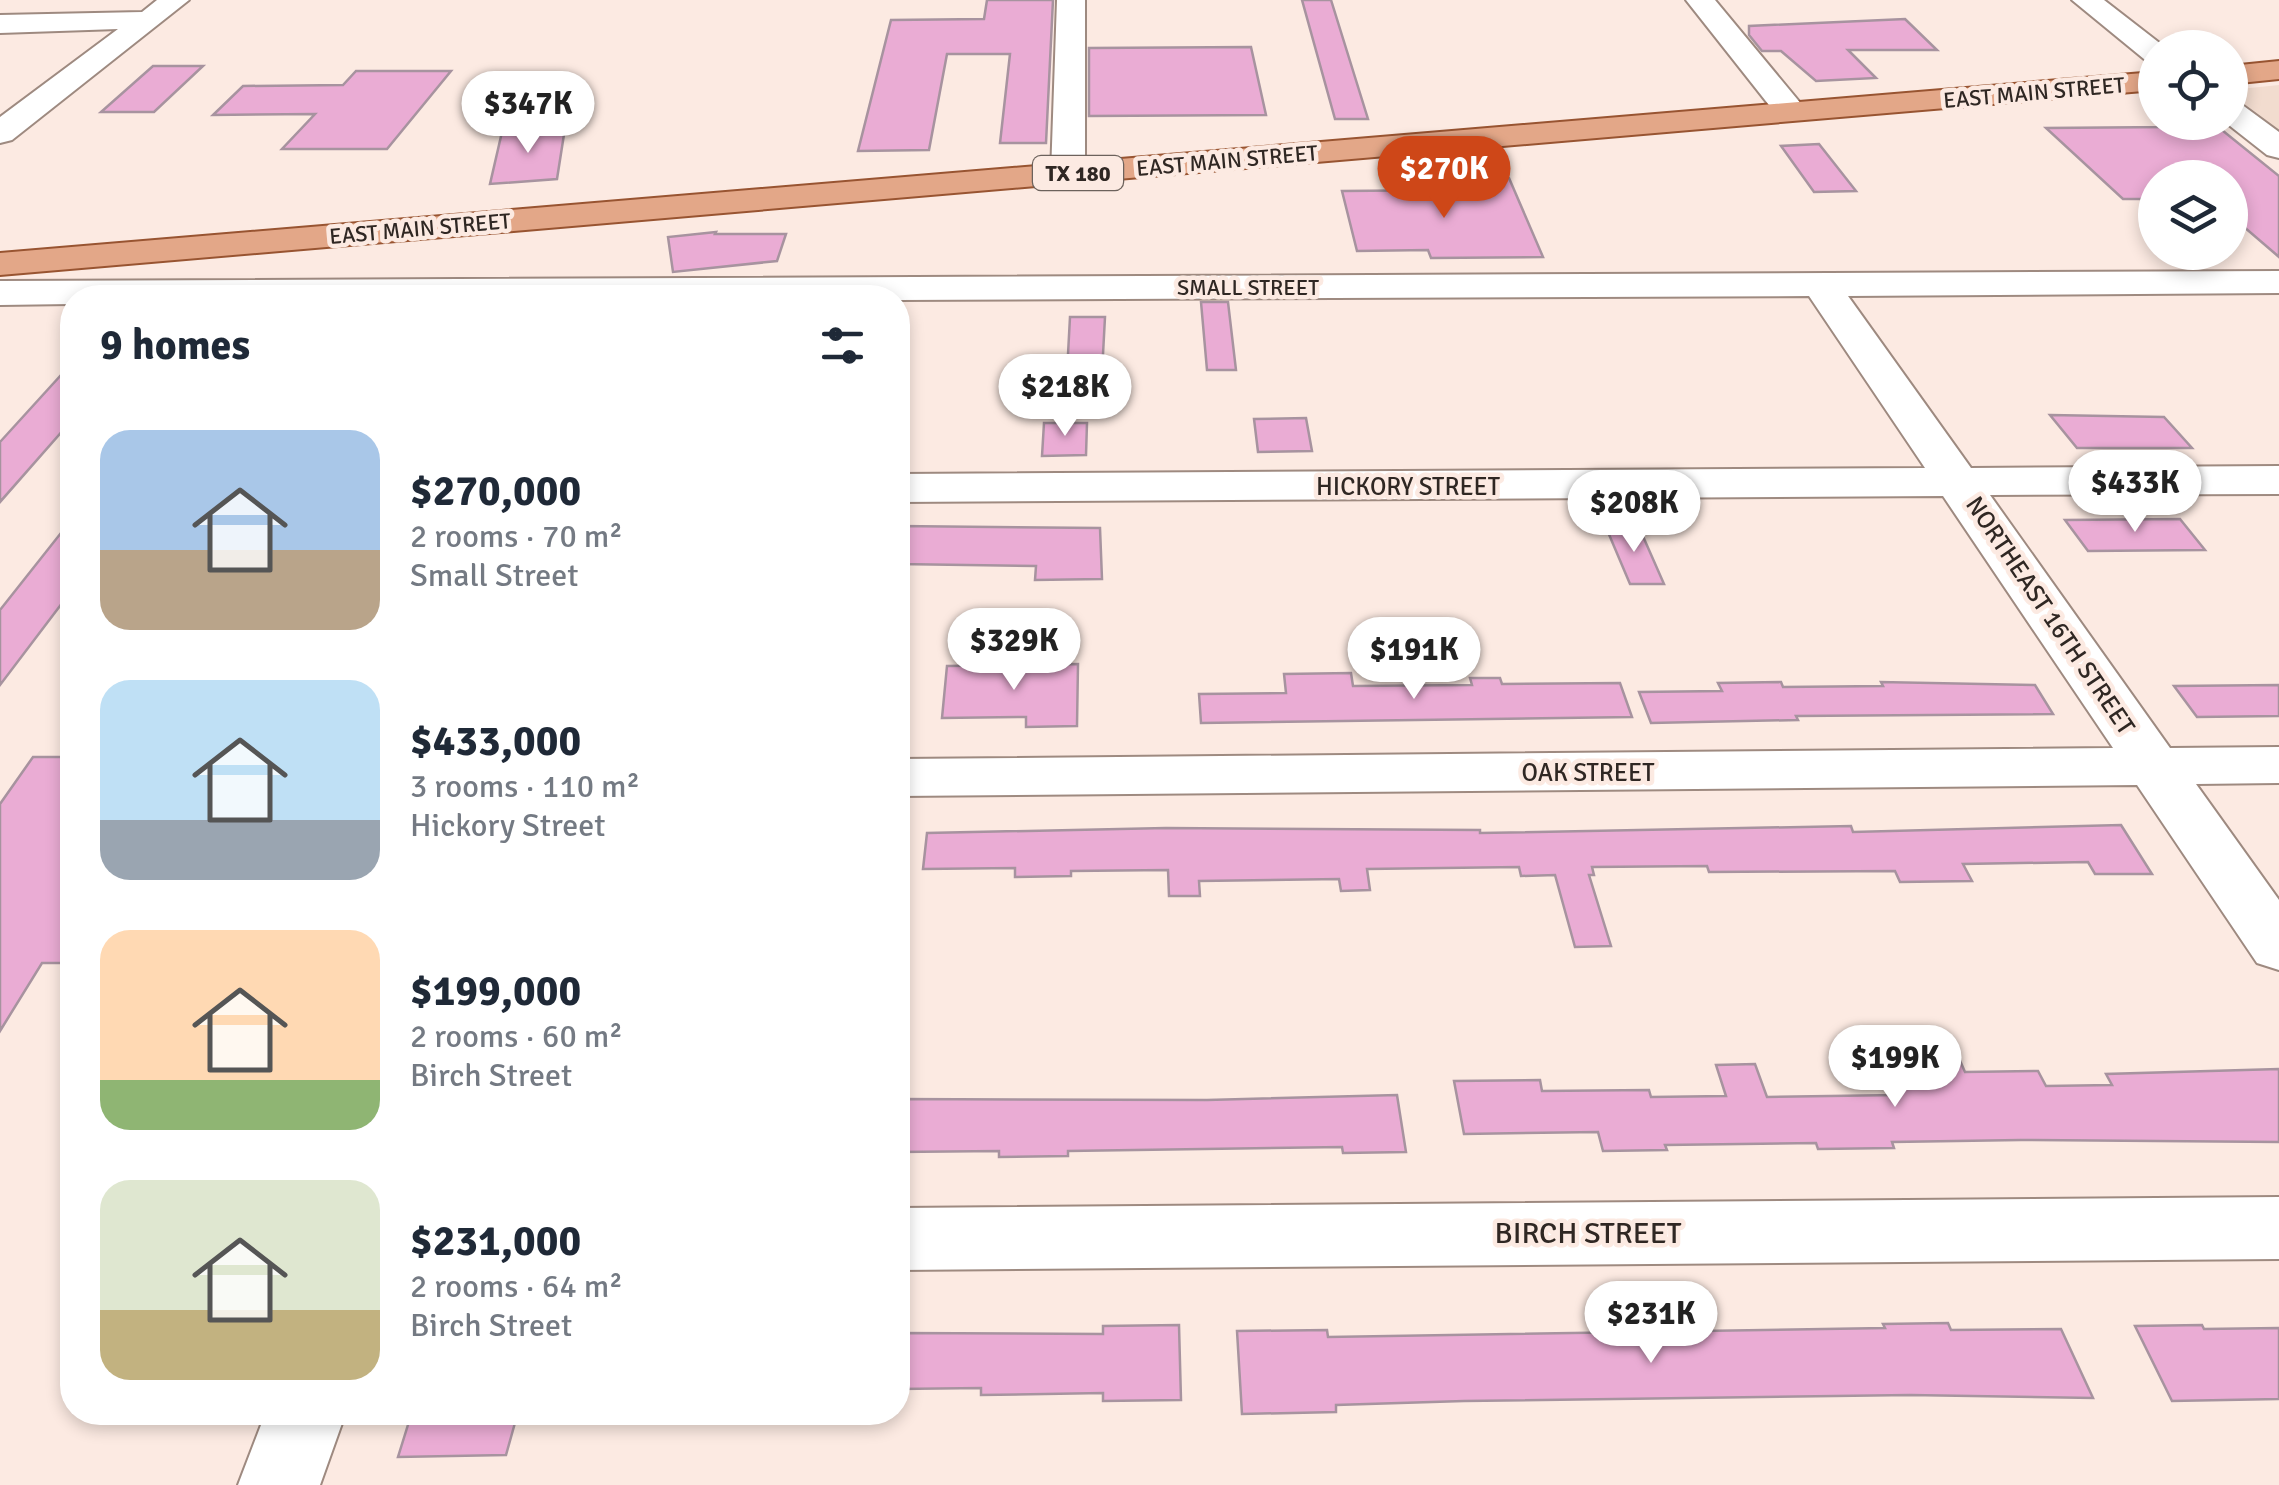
<!DOCTYPE html>
<html lang="en">
<head>
<meta charset="utf-8">
<style>
	body { margin:0; font-family:Signika,sans-serif; background:#f2f2f3; color:#1f2937; height:100vh; display:flex; flex-direction:column; font-size:38px; white-space:nowrap }
	* { box-sizing:border-box; margin:0 }
	p { font-size:32px; color:#747a83 }
	.icon { flex:none; width:55px; height:55px; fill:none; stroke:currentColor; stroke-width:2; stroke-linecap:round; stroke-linejoin:round }
	.map { position:relative; flex:1; overflow:hidden }
	.sheet { position:absolute; left:60px; top:285px; width:850px; height:1140px; display:flex; flex-direction:column; background:#fff; border-radius:40px; box-shadow:0 5px 15px #0003 }
	.sheet>* { flex:none }
	.controls { position:absolute; left:2138px; top:30px; display:grid; gap:20px }
	.controls a { display:grid; place-items:center; width:110px; height:110px; border-radius:50%; background:#fff; box-shadow:0 5px 15px #0003; font-size:50px }
	.price { position:absolute; translate:-50% -85px; padding:0 22px; border-radius:35px; background:#fff; color:#222; font-size:32px; line-height:65px; filter:drop-shadow(0 2px 5px #0008) }
	.price::after { content:''; position:absolute; left:50%; top:60px; width:30px; height:22px; margin-left:-15px; background:inherit; clip-path:polygon(0 0,100% 0,50% 100%) }
	.price.active { background:#ce4718; color:#fff }
	ul { padding:0; list-style:none }
	li { display:flex; align-items:center; gap:30px; height:250px; padding:0 40px }
	li span { display:grid; place-items:center; flex:none; width:280px; height:200px; border-radius:30px; color:#555 }
	li>.icon { margin-inline-start:auto }
	span .icon { width:120px; height:120px; fill:#fffc; stroke-width:1 }
	li b { font-size:42px }
	h2 { display:flex; justify-content:space-between; align-items:center; height:120px; padding:0 40px; font-size:42px }
	.map>svg:first-child { display:block }
	.commercial { fill:#f2dccf }
	.building { fill:#eaacd4; stroke:#a7939f; stroke-width:2.5 }
	.lines { fill:none; stroke-linecap:round; stroke-linejoin:round }
	.minor-casing { stroke:#9e8a80; stroke-width:4 }
	.major-casing { stroke:#985431; stroke-width:4 }
	.minor { fill:#fff; fill-rule:evenodd }
	.major { fill:#e3a788; fill-rule:evenodd }
	.labels { text-anchor:middle; stroke-width:9; stroke-linejoin:round; paint-order:stroke }
	.far-street-label { font-size:22px; fill:#2f2723; stroke:#fceae2 }
	.shield { fill:#fceae2; stroke:#6c625c; stroke-width:2.5 }
	.shield-label { font-size:22px; font-weight:bold; fill:#2f2723 }
	.street-label { font-size:25px; fill:#2f2723; stroke:#fceae2 }
	.near-street-label { font-size:30px; fill:#2f2723; stroke:#fceae2 }
</style>
</head>
<body>
<div class="map">
<svg width="2279" height="1485" viewBox="0 0 2279 1485">
	<rect width="100%" height="100%" fill="#fceae2"/>
	<path class="commercial" d="M2279 85V133L2230 96V90Z"/>
	<path class="building" d="M987 0H1053L1046 143H1000L1010 54H947L929 150 858 151 891 20 984 19Z
		M1302 0H1331L1368 119H1335Z
		M1905 19 1937 50H1848L1876 78 1816 81 1781 51H1762L1749 35V26Z
		M1251 47 1266 115 1089 116V48Z
		M153 66H203L154 112H101Z
		M356 71H451L387 149H282L315 114 213 115 243 86 343 85Z
		M2161 122H2212L2279 176V257L2230 215V178H2155V199H2123L2046 128 2167 127Z
		M565 128 557 179 490 184 502 132Z
		M1819 144 1856 191 1814 192 1781 146Z
		M1453 178H1509L1543 257 1431 258 1428 250 1357 251 1342 191 1457 190Z
		M716 232 715 234H786L777 261 673 272 668 237Z
		M1201 302H1228L1236 370H1207Z
		M1070 317H1105L1102 373H1067Z
		M72 363V420L0 502V442Z
		M2050 415 2164 417 2192 448H2077Z
		M1306 418 1312 451 1258 452 1254 419Z
		M1044 423H1087L1086 455 1042 456Z
		M72 519V590L0 685V610Z
		M2180 519 2205 550 2088 551 2065 520Z
		M1605 525H1638L1664 584H1630Z
		M898 526 1100 528 1102 579 1035 580 1036 566 898 564Z
		M1078 664 1077 726 1026 727V717L942 718 947 666Z
		M1351 673 1353 686 1472 685 1470 678H1500L1502 684 1620 683 1632 717 1201 723 1199 694 1286 693 1284 674Z
		M1781 682 1783 687 1883 686 1881 682 2035 685 2053 714 1796 716 1798 720 1651 723 1639 692 1722 691 1718 683Z
		M2279 685V716L2197 717 2174 686Z
		M33 757H72V963H42L0 1031V804Z
		M2121 825 2152 874H2095L2088 862 1963 864 1972 881 1900 882 1895 871 1709 872 1707 866 1592 867 1594 875H1589L1611 946 1575 947 1555 875 1521 876 1519 867 1367 869 1370 890 1341 891 1339 879 1199 881 1200 896H1169L1168 870 1071 871V876L1015 877V868L923 869 927 833 1166 828 1480 830V833L1851 826 1853 832Z
		M1958 1056 1965 1072 2038 1071 2046 1086 2112 1085 2106 1074 2279 1069V1142L2021 1140 1892 1142 1894 1148 1818 1149 1816 1143 1665 1145 1667 1150 1603 1151 1598 1132 1464 1134 1454 1081 1540 1080 1542 1091 1649 1090 1651 1097 1726 1096 1716 1065 1755 1064 1767 1097 1897 1095 1891 1081H1919L1908 1057Z
		M1397 1095 1406 1152 1343 1153 1342 1147 1068 1151V1156L999 1157V1151L898 1152V1099L1207 1100Z
		M1948 1323 1951 1330 2061 1329 2093 1398 1910 1395 1464 1401 1336 1405V1412L1242 1414 1237 1331 1327 1330 1328 1337 1885 1328 1883 1324Z
		M1179 1325 1181 1400 1103 1401V1393L981 1395V1388L898 1389V1333L1103 1334V1326Z
		M2202 1325 2204 1329 2279 1328V1399L2172 1401 2135 1326Z
		M412 1412H518L506 1455 398 1457Z"/>
	<g class="lines">
		<defs>
			<path id="minor" d="M157 0H189L12 140 0 143V117L118 29 0 33V15L142 12Z
				M1057 0H1085V174L1080 181 1068 184 1056 181 1051 174Z
				M1686 0H1715L1802 105 1807 112 1802 119H1780Z
				M2072 0H2104L2166 48H2155V62L2144 59Z
				M2230 101 2241 104 2279 132V158L2267 155 2225 122H2230Z
				M2279 271V293L1848 296 1971 468 2279 466V494L1990 495 2170 748 2279 747V783L2196 784 2279 900V970L2257 963 2137 785 898 796V759L2113 748 1943 496 898 502V474L1925 468 1809 296 898 300 72 298V304L0 305V281Z
				M2279 1197V1259L898 1270V1208Z
				M266 1412H346L320 1485H238Z"/>
			<path id="major" d="M2279 61V79L2230 84V66Z
				M2155 72V90L0 275V253Z"/>
		</defs>
		<use href="#minor" class="minor-casing"/>
		<use href="#major" class="major-casing"/>
		<use href="#minor" class="minor"/>
		<use href="#major" class="major"/>
	</g>
	<g class="labels">
		<g class="far-street-label">
			<text transform="translate(2034 92) rotate(-5)" y="8">EAST MAIN STREET</text>
			<text transform="translate(1227 160) rotate(-5)" y="8">EAST MAIN STREET</text>
			<text transform="translate(420 228) rotate(-5)" y="8">EAST MAIN STREET</text>
			<text x="1248" y="295">SMALL STREET</text>
		</g>
		<rect class="shield" x="1033" y="156" width="90" height="34" rx="8"/>
		<g class="shield-label">
			<text x="1078" y="181">TX 180</text>
		</g>
		<g class="street-label">
			<text x="1408" y="495">HICKORY STREET</text>
			<text transform="translate(2051 615) rotate(56)" y="9">NORTHEAST 16TH STREET</text>
			<text x="1588" y="781">OAK STREET</text>
		</g>
		<g class="near-street-label">
			<text x="1588" y="1243">BIRCH STREET</text>
		</g>
	</g>
</svg>
<div class="controls">
<a><svg class="icon" aria-label="locate" viewBox="0 0 24 24"><circle cx="12" cy="12" r="6"/><path d="M12 2v4M12 18v4M2 12h4M18 12h4"/></svg></a>
<a><svg class="icon" aria-label="layers" viewBox="0 0 24 24"><path d="M12 4l9 5-9 5-9-5zM3 14l9 5 9-5"/></svg></a>
</div>
<b class="price" style="left:528px;top:156px">$347K</b>
<b class="price active" style="left:1444px;top:221px">$270K</b>
<b class="price" style="left:1065px;top:439px">$218K</b>
<b class="price" style="left:2135px;top:535px">$433K</b>
<b class="price" style="left:1634px;top:555px">$208K</b>
<b class="price" style="left:1014px;top:693px">$329K</b>
<b class="price" style="left:1414px;top:702px">$191K</b>
<b class="price" style="left:1895px;top:1110px">$199K</b>
<b class="price" style="left:1651px;top:1366px">$231K</b>
<section class="sheet">
<h2>9 homes<svg class="icon" aria-label="filters" viewBox="0 0 24 24"><path d="M4 7h16M4 17h16"/><circle cx="9" cy="7" r="2"/><circle cx="15" cy="17" r="2"/></svg></h2>
<ul>
<li><span style="background:linear-gradient(#a9c7e8 60%,#b9a48a 0)"><svg class="icon" aria-label="home" viewBox="0 0 24 24"><path d="M3 11l9-7 9 7M6 9v11h12V9"/></svg></span><div><b>$270,000</b><p>2 rooms · 70 m²</p><p>Small Street</p></div></li>
<li><span style="background:linear-gradient(#bfe0f5 70%,#9aa5b1 0)"><svg class="icon" aria-label="home" viewBox="0 0 24 24"><path d="M3 11l9-7 9 7M6 9v11h12V9"/></svg></span><div><b>$433,000</b><p>3 rooms · 110 m²</p><p>Hickory Street</p></div></li>
<li><span style="background:linear-gradient(#ffd9b3 75%,#8fb573 0)"><svg class="icon" aria-label="home" viewBox="0 0 24 24"><path d="M3 11l9-7 9 7M6 9v11h12V9"/></svg></span><div><b>$199,000</b><p>2 rooms · 60 m²</p><p>Birch Street</p></div></li>
<li><span style="background:linear-gradient(#dfe7d0 65%,#c2b280 0)"><svg class="icon" aria-label="home" viewBox="0 0 24 24"><path d="M3 11l9-7 9 7M6 9v11h12V9"/></svg></span><div><b>$231,000</b><p>2 rooms · 64 m²</p><p>Birch Street</p></div></li>
</ul>
</section>
</div>
</body>
</html>
